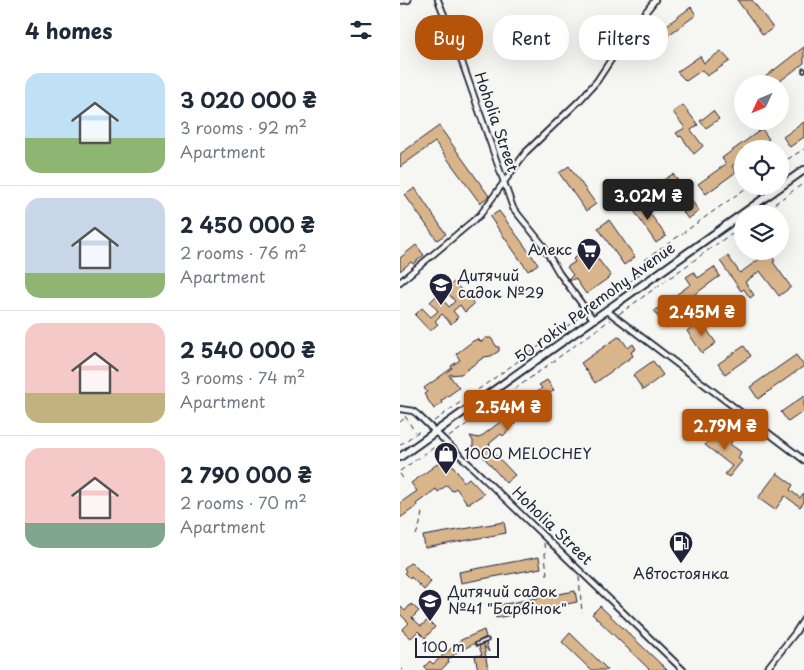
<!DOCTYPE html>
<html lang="en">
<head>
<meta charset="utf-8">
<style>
	body { margin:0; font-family:"Playpen Sans",sans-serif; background:#f2f2f3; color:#1f2937; height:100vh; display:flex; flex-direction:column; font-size:19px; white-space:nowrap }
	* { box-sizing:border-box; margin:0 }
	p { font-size:16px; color:#747a83 }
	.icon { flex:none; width:28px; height:28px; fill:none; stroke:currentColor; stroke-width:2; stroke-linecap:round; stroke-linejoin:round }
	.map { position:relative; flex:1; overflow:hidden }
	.panel { display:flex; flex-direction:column; background:#fff; width:400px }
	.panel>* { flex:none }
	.guide { position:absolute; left:15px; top:15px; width:314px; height:45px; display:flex; gap:10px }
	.needle { width:32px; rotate:226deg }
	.buttons { position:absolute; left:334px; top:75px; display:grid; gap:10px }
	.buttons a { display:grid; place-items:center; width:55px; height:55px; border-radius:50%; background:#fff; box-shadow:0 5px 20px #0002; font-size:25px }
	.scale { position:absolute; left:15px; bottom:12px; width:84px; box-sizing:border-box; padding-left:5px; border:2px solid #22223b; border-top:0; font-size:14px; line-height:18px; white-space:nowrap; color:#22223b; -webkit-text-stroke:4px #f6f6f2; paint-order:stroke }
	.price { position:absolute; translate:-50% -42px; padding:0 11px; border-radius:5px; background:#b45309; color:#fff; font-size:16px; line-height:32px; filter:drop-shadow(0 1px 2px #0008) }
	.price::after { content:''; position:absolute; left:50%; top:30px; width:15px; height:11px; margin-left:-8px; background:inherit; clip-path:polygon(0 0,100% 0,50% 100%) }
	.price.current { background:#222; color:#fff }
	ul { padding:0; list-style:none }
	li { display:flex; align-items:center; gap:15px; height:125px; padding:0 25px }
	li+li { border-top:1px solid #e0e1e3 }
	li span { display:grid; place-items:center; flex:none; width:140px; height:100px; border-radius:15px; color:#555 }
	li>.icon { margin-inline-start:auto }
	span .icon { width:60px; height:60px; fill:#fffc; stroke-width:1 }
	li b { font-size:21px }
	h2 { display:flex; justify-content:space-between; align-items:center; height:60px; padding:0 25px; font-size:21px }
	.chip { padding:0 18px; border-radius:20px; background:#fff; box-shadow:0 5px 20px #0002; font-size:18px; line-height:45px }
	.chip.current { background:#b45309; color:#fff }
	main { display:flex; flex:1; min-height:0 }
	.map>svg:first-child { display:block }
	.building { fill:#d9b58b; stroke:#22223b }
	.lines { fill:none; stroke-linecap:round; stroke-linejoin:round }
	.service-casing { stroke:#22223b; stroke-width:5.5 }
	.minor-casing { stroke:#22223b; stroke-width:8 }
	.secondary-casing { stroke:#22223b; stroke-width:10 }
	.path { stroke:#22223b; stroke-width:1; stroke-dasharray:5 4; stroke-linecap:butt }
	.service { stroke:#f6f6f2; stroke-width:2 }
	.minor { stroke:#f6f6f2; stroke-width:4.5 }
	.secondary { stroke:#f6f6f2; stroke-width:6 }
	.labels { text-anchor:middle; stroke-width:4; stroke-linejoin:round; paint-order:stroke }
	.street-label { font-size:15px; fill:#22223b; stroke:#f6f6f2 }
	.poi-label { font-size:15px; fill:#22223b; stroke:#f6f6f2; text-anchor:start }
</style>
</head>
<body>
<main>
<section class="panel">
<h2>4 homes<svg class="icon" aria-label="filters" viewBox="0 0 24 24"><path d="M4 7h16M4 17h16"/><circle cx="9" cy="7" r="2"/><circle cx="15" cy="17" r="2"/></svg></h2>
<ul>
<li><span style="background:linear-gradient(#bfe0f5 65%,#8fb573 0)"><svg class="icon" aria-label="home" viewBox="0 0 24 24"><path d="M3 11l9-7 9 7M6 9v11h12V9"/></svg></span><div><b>3 020 000 ₴</b><p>3 rooms · 92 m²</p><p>Apartment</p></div></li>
<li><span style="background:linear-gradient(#c9d6e8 75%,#8fb573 0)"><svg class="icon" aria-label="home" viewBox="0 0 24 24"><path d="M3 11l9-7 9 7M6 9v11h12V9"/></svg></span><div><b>2 450 000 ₴</b><p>2 rooms · 76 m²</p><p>Apartment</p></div></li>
<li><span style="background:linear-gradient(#f6c9c9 70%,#c2b280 0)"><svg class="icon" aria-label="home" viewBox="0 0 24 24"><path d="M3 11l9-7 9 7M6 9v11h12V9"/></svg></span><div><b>2 540 000 ₴</b><p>3 rooms · 74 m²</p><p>Apartment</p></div></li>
<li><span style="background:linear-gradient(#f6c9c9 75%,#7fa58c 0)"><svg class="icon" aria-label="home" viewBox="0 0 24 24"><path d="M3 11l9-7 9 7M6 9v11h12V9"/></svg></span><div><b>2 790 000 ₴</b><p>2 rooms · 70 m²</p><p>Apartment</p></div></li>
</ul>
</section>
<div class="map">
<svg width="404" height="670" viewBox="0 0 404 670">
	<rect width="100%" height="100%" fill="#f6f6f2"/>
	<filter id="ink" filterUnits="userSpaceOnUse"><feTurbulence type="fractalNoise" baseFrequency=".02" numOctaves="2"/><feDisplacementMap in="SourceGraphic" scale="10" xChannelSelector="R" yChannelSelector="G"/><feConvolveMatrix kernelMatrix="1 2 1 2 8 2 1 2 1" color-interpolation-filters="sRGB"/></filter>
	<g filter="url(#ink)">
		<path class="building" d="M337 0H352L373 28 363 35Z
			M291 7 296 15 249 49 244 42Z
			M404 47V63L376 84H356Z
			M321 51 330 61 307 76 302 70 286 81 277 72 300 56 304 63Z
			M283 105 298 125 291 130 303 146 294 154 281 136 279 137 276 133 285 128 273 112Z
			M313 111 319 119 306 128 300 121Z
			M404 122V137L390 147 383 137Z
			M39 126 89 196 80 203 35 142 0 167V154Z
			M362 129 369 139 356 149H342V159L332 166 336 172 306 194 298 184 326 164 322 158Z
			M169 166 196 204 186 211 159 173Z
			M273 174 299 211 288 219 262 181Z
			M15 188 46 234 37 240 5 195Z
			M239 198 266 236 256 243 230 205Z
			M99 211 138 264 128 271 90 217Z
			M209 220 235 257 224 265 198 228Z
			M16 245 24 255 13 264 11 262 0 271V258Z
			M189 247 211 276 186 294 175 278 170 281 169 279 173 275 167 267 175 262 173 259 176 256 179 259 187 253 185 250Z
			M369 252 375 261 373 262 391 287 379 296 360 271 345 282 354 295 350 298 344 289 341 291 320 261 328 256 340 273Z
			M314 267 320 276 276 308 283 318 280 320 282 323 276 327 273 323 266 328 254 311 291 284 286 277 294 272 298 278Z
			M54 282 74 304 65 312 60 305 53 311 58 317 51 324 42 314 35 321 38 324 30 331 15 315 22 308 31 317 38 311 30 302 38 294 49 307 55 301 45 290Z
			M301 321 316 343 302 353 287 331Z
			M218 337 221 338 228 348 233 344 236 349 231 352 233 356 195 383 181 363Z
			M86 338H91L97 347H99V351L91 356 84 357 61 374 49 375 59 388 41 401 42 403 34 409 24 394 27 392 24 388 52 368 51 366 60 360 56 354 73 341 78 339 81 342Z
			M344 346 351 356 325 374 318 364Z
			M396 355 404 366 358 399 350 387Z
			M253 361 263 375 243 390 233 375Z
			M147 380 154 390 142 400 144 403 139 407 137 404 114 422 115 424 103 436 101 434 89 444 90 445 88 447 115 475 106 483 75 447 73 450V441L70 436 79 438 132 398 131 397 142 388 139 385Z
			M404 396V411L388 422 381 412Z
			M315 433 321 438 324 433 333 440 330 444 341 452 338 458 342 461 329 477 325 474 332 466 305 445Z
			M47 457 64 482 69 478 84 494 70 503H67L56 488 52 491 47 485 38 492 36 489 16 504 17 506 0 518V503L17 491 11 483Z
			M377 473 393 485 390 490 400 498 404 493V502L400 507 385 496 375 510 358 498Z
			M104 522 106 533 25 548 23 536Z
			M139 557 141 568 61 583 59 572Z
			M11 562 31 582 24 590 11 577 10 579 4 573 6 571 4 568Z
			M175 591 177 602 96 618 94 606Z
			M11 604 19 611 12 618 21 626 28 620 35 627 25 638 18 631 11 638 2 630 9 623 0 614V606L5 611Z
			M200 606 267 670H250L192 614Z
			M84 630 86 637 56 653 48 660 49 662 41 670H27L24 667 30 661 33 664 61 640Z
			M170 633 208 670H191L162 642Z
			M86 643 89 652 84 646 88 670H78L75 656 82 655 79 646Z"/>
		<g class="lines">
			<defs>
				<path id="service" d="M404 71V70
					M77 644 87 640"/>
				<path id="minor" d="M38 0 55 42 113 208 142 244 159 273 193 319
					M0 1 8 0
					M0 282 80 215 126 152 180 100 197 81 224 40 255 0
					M206 310 404 460
					M0 409 13 411 18 415 283 670
					M366 670 395 633 404 619"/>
				<path id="secondary" d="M0 457 404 170"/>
			</defs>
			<use href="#service" class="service-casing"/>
			<use href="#minor" class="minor-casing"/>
			<use href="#secondary" class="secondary-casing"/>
			<path class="path" d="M380 164 404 149
				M360 214 404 183
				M245 260 349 186
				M192 308 250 267
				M219 314 342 226
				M5 416 15 432
				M34 421 183 315
				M0 422 5 418
				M49 437 210 320
				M0 445 21 430
				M0 471 36 446
				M0 474 5 481
				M16 535 20 524 22 512
				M144 543 147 575
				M179 577 182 613
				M0 667 3 670"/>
			<use href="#service" class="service"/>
			<use href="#minor" class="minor"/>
			<use href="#secondary" class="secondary"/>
		</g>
	</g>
	<defs>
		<symbol id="supermarket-pin" viewBox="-11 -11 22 30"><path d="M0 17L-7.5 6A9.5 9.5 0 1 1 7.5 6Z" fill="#22223b" stroke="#f6f6f2"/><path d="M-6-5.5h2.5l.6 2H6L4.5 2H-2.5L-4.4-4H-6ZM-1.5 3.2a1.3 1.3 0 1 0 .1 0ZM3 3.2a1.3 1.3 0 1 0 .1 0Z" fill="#fff"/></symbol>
		<symbol id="school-pin" viewBox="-11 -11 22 30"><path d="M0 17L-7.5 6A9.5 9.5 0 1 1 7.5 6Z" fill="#22223b" stroke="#f6f6f2"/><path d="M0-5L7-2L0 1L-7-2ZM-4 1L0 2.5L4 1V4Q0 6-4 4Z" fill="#fff"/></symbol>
		<symbol id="shop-pin" viewBox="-11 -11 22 30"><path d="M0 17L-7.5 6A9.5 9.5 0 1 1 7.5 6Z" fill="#22223b" stroke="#f6f6f2"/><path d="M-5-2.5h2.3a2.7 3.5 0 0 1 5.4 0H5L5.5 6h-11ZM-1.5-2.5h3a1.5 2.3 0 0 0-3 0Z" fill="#fff"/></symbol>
		<symbol id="fuel-pin" viewBox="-11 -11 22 30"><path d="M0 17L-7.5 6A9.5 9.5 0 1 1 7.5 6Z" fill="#22223b" stroke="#f6f6f2"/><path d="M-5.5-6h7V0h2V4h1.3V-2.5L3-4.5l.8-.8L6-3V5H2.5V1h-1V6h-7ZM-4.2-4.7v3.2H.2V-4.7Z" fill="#fff"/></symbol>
	</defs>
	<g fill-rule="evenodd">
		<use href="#supermarket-pin" x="175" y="236" width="28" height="38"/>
		<use href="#school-pin" x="27" y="271" width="28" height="38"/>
		<use href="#shop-pin" x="32" y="440" width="28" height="38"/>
		<use href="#fuel-pin" x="267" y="529" width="28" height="38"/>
		<use href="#school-pin" x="16" y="587" width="28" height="38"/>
	</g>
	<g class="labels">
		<g class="street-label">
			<text transform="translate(96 122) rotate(71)" y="5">Hoholia Street</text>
			<text transform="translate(195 303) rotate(-36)" y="5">50 rokiv Peremohy Avenue</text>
			<text transform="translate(152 526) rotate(44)" y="5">Hoholia Street</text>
		</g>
		<g class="poi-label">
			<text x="172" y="255" text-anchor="end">Алекс</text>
			<text x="58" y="281">Дитячий<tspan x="58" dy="17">садок №29</tspan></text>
			<text x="64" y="459">1000 MELOCHEY</text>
			<text x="281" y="579" text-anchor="middle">Автостоянка</text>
			<text x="48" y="597">Дитячий садок<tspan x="48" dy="17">№41 "Барвінок"</tspan></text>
		</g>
	</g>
</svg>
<div class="buttons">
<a><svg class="needle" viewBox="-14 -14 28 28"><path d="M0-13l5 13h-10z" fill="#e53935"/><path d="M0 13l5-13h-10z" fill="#747a83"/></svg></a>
<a><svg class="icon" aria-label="locate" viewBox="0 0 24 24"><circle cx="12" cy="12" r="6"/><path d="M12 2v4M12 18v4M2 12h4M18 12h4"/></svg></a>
<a><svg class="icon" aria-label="layers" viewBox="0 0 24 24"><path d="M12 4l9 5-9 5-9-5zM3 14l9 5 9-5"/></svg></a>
</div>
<div class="scale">100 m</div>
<b class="price current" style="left:248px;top:221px">3.02M ₴</b>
<b class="price" style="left:302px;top:337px">2.45M ₴</b>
<b class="price" style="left:108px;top:432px">2.54M ₴</b>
<b class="price" style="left:325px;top:451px">2.79M ₴</b>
<div class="guide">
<a class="chip current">Buy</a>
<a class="chip">Rent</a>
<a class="chip">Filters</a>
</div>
</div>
</main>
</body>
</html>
